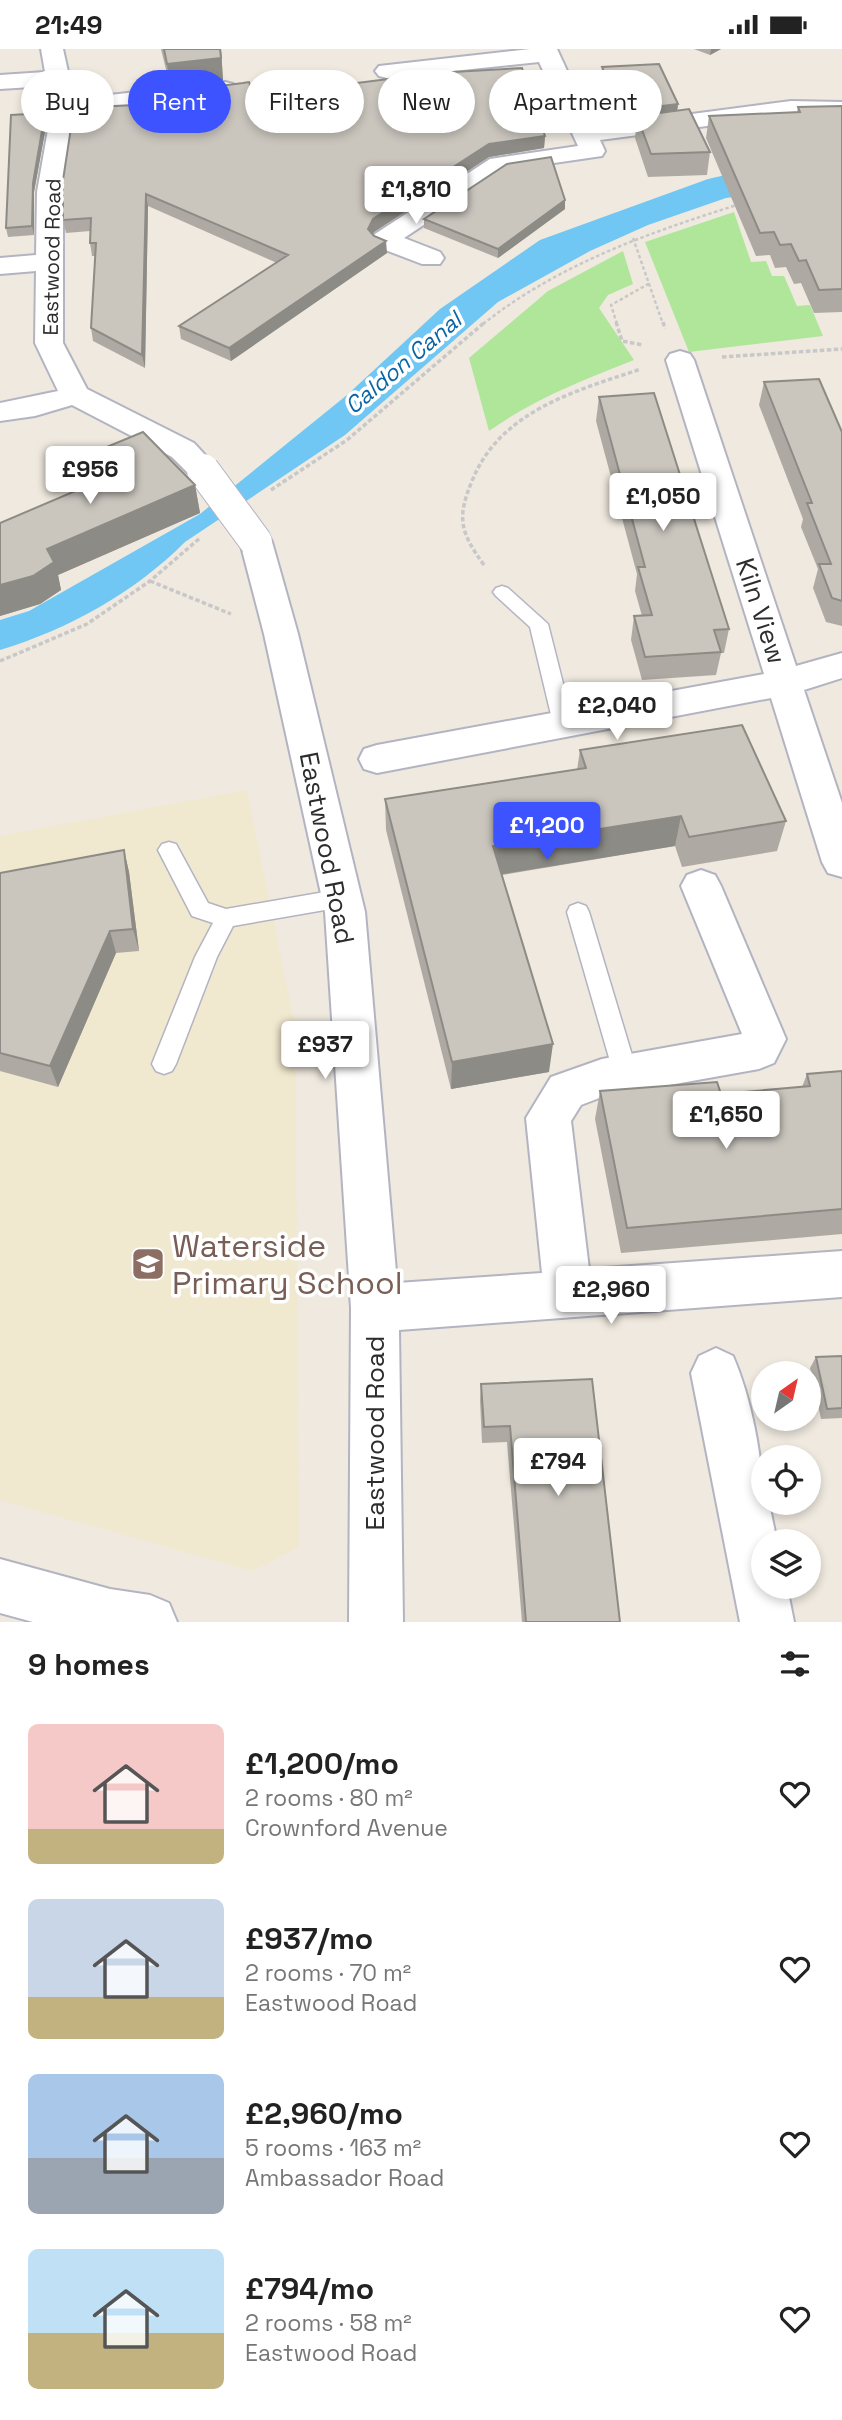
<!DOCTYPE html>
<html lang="en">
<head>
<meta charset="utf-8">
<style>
	body { margin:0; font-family:"Space Grotesk",sans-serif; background:#f6f6f6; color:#222; height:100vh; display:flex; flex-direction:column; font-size:26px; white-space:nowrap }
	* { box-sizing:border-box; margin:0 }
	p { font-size:23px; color:#767676 }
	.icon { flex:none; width:38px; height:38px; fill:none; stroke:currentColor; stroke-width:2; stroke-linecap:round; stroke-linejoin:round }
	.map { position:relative; height:1573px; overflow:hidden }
	.side { display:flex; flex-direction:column; background:#fff; flex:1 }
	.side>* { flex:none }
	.banner { position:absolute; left:21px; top:21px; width:802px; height:63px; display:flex; gap:14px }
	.needle { width:46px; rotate:34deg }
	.controls { position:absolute; left:751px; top:1312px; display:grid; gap:14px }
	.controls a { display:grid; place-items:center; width:70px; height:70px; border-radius:50%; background:#fff; box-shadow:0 4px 10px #0003; font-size:35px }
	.price { position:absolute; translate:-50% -60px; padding:0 16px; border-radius:7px; background:#fff; color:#222; font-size:23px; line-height:46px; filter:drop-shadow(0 2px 4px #0008) }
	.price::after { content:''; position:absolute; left:50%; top:42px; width:21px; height:16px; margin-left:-10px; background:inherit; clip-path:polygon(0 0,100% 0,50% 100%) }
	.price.selected { background:#3c53ff; color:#fff }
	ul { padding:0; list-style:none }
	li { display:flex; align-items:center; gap:21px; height:175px; padding:0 28px }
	li span { display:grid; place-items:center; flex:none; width:196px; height:140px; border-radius:10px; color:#555 }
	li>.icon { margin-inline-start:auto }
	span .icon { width:84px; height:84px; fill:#fffc; stroke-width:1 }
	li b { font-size:30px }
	h2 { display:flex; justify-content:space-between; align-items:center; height:84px; padding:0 28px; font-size:30px }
	.chip { padding:0 24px; border-radius:32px; background:#fff; box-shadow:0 4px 10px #0003; font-size:24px; line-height:63px }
	.chip.selected { background:#3c53ff; color:#fff }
	.status { display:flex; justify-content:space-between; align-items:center; height:49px; padding:0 35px; background:#fff; direction:ltr }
	.status svg { height:19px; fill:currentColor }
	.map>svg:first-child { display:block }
	.education { fill:#f0e8cf }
	.green { fill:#afe69a }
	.water { fill:#70c7f3 }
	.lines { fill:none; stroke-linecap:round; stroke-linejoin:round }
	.service-casing { stroke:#b3b4c1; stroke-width:3 }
	.minor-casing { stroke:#b3b4c1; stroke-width:4 }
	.path-far1 { stroke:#c8c8c8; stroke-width:2.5; stroke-dasharray:3.5 2.5; stroke-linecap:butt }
	.path { stroke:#c8c8c8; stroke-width:3.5; stroke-dasharray:4.5 2.5; stroke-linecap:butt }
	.service { fill:#fff; fill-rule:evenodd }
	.minor { fill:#fff; fill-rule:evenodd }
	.minor-bridge-casing { stroke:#b3b4c1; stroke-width:34; stroke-linecap:butt }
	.minor-bridge { stroke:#fff; stroke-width:32 }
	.wall { fill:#aeaaa3 }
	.shaded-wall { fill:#8d8b85 }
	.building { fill:#cac6be; stroke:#8d8b85; stroke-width:2 }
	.labels { text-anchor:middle; stroke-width:7; stroke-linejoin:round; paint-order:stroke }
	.far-street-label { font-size:21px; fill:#2d2d2d; stroke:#fff }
	.far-water-label { font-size:23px; font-style:italic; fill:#0965a5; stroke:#fff }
	.street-label { font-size:26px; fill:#2d2d2d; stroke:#fff }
	.near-education-label { font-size:32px; fill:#785e54; stroke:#fff; text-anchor:start }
</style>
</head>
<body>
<div class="status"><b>21:49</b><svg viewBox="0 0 49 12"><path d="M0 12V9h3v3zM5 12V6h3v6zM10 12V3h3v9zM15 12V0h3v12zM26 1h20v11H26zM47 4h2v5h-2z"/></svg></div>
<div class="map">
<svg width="842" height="1573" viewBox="0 0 842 1573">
	<rect width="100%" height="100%" fill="#efe9df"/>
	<path class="education" d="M247 741 295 978 299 1498 252 1522 0 1451V787Z"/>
	<path class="green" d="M734 163 751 213 766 212 772 227H784L797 257 810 256 823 287 689 303 645 193Z
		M623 202 633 235 608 246 599 259 634 311C583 331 534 350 489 382L469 309 548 242Z"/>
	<path class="water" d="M761 118 792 140 726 149 648 176 590 202 498 253 345 386 185 493C134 544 69 580 0 601V571L29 562 200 465 347 346 440 260 540 191 708 130Z"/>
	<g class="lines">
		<defs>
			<path id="service" d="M502 537 508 539 548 575 573 674 570 679 563 681 553 674 530 578 496 547 493 543 496 539Z
				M169 793 176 795 208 854 226 860 342 840 350 843 353 849 350 855 342 858 233 877 217 908 176 1015 172 1022 164 1025 156 1022 152 1015 195 908 213 874 192 867 158 801 162 795Z
				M578 854 586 857 589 863 638 1026 634 1033 626 1036 618 1033 614 1026 567 863 570 857Z"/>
			<path id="minor" d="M41 0H63L74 50 225 33 233 35 237 40 233 45 225 47 75 64 63 143V294L87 340 194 394 219 421 214 428 203 431 192 428 172 408 72 356 35 367 0 372V354L58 342 35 294 36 222 0 225V209L36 206 37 143 52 58 48 37 0 40V26L45 23Z
				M530 0H557L593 78 791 52 842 53V67L791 66 600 91 605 102 602 107 506 121 404 189 440 203 444 209 440 215H422L375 197 371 191 375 185 490 110 578 97 539 13 387 29 379 27 375 22 379 17Z
				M680 302 690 305 694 311 796 617 842 604V629L804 641 842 754V828L828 824 822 813 771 649 377 724 364 720 359 710 364 700 377 696 764 625 666 311 670 305Z
				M256 482 268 485 272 493 298 585 365 863 397 1234 542 1224 526 1069 551 1028 602 1010 742 985 681 837 687 826 701 821 715 826 721 837 786 990 774 1014 759 1020 602 1048 581 1056 571 1072 589 1220 842 1202V1248L399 1281 403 1573H349L351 1259 325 863 264 585 240 493 244 485Z
				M716 1299 733 1307C751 1348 763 1409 763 1454H769L777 1493H763V1538H787L794 1573H740L691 1324 699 1307Z
				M0 1510 110 1540 150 1546 169 1554 177 1573H33L0 1564Z"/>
		</defs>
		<use href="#service" class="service-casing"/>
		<use href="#minor" class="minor-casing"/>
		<path class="path-far1" d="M262 36 351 26
			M633 189 663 275
			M483 275C559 215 648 184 740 155
			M617 275 611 256 650 234"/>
		<path class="path" d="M616 273 622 292 643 296
			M663 273 665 280
			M722 308 842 300
			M271 441 347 391 485 273
			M484 516C461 484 456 470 472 432 500 362 575 342 641 320
			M150 532 231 565
			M0 612 87 575 150 532 200 489"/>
		<use href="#service" class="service"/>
		<use href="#minor" class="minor"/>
		<defs>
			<path id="minor-bridge" d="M203 421 256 493"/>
		</defs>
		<use href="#minor-bridge" class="minor-bridge-casing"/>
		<use href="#minor-bridge" class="minor-bridge"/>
	</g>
	<path class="wall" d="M161 0H221L223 31 170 37Z
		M694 0H721L710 6Z
		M602 18 678 55 677 62 710 103 707 126 648 128 635 89 637 69 621 71 601 27Z
		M173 43 254 47 545 87 544 99 489 108 374 183 372 185 387 204 231 312 181 290 179 277 277 214 148 157 145 319 93 292 91 279 95 207H92L90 194V182L66 184 63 171 175 54Z
		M842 57V263L814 264 801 234 794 235 786 218 775 219 770 206 756 207 706 89 709 67 797 63 798 58Z
		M47 72 34 143V186L8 188 6 179Z
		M565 160 498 209 424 179V170Z
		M764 333 842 383V577L826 573 813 539 818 520 801 478 803 470 759 356Z
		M599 348 729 580 724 604H721L716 626 642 631 631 591 634 567H642L635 542 637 525 596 372Z
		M92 404 195 436 200 464 58 526 61 541 40 555 0 567V474L98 433Z
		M580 701 786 772 777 802 682 818 675 797 502 826 549 1023 451 1040 386 781 385 750 577 721Z
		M124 801 129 823 139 902 116 904 58 1038 0 1022V824Z
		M842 1022V1185L621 1204 595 1070 600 1042 721 1045 802 1038 807 1025Z
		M842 1307V1369L821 1370 810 1319 816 1308Z
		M592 1330 620 1573H522L507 1393 482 1394 480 1351 481 1335Z"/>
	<path class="shaded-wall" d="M221 0 223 31 170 37 167 15Z
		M711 0H721L710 6Z
		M678 55 677 64 637 67V69L621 71 622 62Z
		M45 64 47 72 34 143V186L32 177 33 134Z
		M545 87 544 99 489 108 374 183 369 192 368 180 373 170 489 95Z
		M146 145 148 157 145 319 142 306Z
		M565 151V160L498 209V200Z
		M386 192 387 204 231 312 229 299Z
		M195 436 200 464 58 526 61 541 40 555 0 567V536L47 500Z
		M681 767 675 797 491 827 493 797Z
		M124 801 129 823 139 902 133 880Z
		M110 882 116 904 58 1038 50 1017Z
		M553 995 549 1023 451 1040 452 1013Z"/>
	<path class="building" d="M164 0H220L221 9 167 15Z
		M659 15 678 55 622 62 602 18Z
		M522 19 545 87 489 95 373 170 368 180 374 187 386 192 229 299 179 277 288 206 146 145 142 306 91 279 96 194H90L91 169 63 171V131L74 59 176 54 173 43 243 34 249 33 254 47 436 24Z
		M842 57V240L819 241 806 211 799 212 791 195 780 196 774 183 760 184 709 67 800 63 798 58Z
		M689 60 710 103 651 105 637 67Z
		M45 64 33 134 32 177 6 179 11 66Z
		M551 108 565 151 498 200 424 170 507 115Z
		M819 330 842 383V552L832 549 819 515H831L807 454H812L764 333Z
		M654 344 729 580 714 581 721 603 645 608 634 567 652 566 638 518H645L599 348Z
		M143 383 195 436 47 500 54 513 33 527 0 536V474L113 426 92 404Z
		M742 676 786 772 689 788 681 767 493 797 553 995 452 1013 385 750 586 719 580 701Z
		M124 801 133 880 110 882 50 1017 0 1004V824Z
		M842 1022V1160L627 1179 600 1042 717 1033 721 1045 810 1037 807 1025Z
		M842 1307V1359L827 1360 816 1308Z
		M592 1330 620 1573H526L510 1377 484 1378 481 1335Z"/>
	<defs>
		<symbol id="school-square" viewBox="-11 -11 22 22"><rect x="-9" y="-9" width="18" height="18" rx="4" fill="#8d6e63" stroke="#fff"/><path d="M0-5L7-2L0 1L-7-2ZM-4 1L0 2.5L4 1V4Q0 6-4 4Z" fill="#fff"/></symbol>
	</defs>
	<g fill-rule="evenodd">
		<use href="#school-square" x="129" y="1196" width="38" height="38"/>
	</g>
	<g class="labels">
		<g class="far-street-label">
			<text transform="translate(52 208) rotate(-89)" y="7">Eastwood Road</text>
		</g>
		<g class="far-water-label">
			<text transform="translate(403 314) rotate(-40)" y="8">Caldon Canal</text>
		</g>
		<g class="street-label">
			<text transform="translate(761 562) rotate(72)" y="9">Kiln View</text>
			<text transform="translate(327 799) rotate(79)" y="9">Eastwood Road</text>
			<text transform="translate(375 1384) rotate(-90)" y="9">Eastwood Road</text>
		</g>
		<g class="near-education-label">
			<text x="172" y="1208">Waterside<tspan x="172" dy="37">Primary School</tspan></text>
		</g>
	</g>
</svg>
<div class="controls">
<a><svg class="needle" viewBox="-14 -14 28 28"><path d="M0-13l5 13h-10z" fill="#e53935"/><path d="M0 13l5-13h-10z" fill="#767676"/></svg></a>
<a><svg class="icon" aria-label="locate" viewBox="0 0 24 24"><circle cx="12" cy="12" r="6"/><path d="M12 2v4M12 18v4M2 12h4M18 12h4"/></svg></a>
<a><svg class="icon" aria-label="layers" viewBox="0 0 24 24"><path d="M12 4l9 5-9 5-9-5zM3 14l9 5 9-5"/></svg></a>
</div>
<b class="price" style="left:416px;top:177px">£1,810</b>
<b class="price" style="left:90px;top:457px">£956</b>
<b class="price" style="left:663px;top:484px">£1,050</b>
<b class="price" style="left:617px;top:693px">£2,040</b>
<b class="price selected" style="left:547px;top:813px">£1,200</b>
<b class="price" style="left:325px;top:1032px">£937</b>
<b class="price" style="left:726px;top:1102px">£1,650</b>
<b class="price" style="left:611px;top:1277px">£2,960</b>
<b class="price" style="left:558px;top:1449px">£794</b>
<div class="banner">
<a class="chip">Buy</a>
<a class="chip selected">Rent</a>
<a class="chip">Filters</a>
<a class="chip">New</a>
<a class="chip">Apartment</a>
</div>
</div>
<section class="side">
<h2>9 homes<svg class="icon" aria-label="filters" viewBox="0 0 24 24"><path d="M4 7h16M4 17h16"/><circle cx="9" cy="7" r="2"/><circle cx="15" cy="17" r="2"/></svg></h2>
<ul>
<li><span style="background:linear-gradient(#f6c9c9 75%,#c2b280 0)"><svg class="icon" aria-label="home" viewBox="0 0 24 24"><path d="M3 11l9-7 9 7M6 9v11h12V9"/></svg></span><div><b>£1,200/mo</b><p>2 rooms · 80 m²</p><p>Crownford Avenue</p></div><svg class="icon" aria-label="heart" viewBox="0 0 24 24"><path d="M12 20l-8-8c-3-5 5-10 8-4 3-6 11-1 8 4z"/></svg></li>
<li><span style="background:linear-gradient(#c9d6e8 70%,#c2b280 0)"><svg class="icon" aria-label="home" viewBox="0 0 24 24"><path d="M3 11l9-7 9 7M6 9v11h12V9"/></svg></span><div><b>£937/mo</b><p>2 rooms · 70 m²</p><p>Eastwood Road</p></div><svg class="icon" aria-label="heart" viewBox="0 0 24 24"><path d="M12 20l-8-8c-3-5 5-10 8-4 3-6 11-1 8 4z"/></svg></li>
<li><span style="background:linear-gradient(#a9c7e8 60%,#9aa5b1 0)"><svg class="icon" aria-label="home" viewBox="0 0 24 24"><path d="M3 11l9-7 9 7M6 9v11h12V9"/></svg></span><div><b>£2,960/mo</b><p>5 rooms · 163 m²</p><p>Ambassador Road</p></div><svg class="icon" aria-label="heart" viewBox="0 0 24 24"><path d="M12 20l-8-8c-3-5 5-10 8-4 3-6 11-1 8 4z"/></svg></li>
<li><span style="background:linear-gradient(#bfe0f5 60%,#c2b280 0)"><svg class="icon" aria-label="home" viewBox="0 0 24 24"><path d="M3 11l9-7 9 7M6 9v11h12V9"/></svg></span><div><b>£794/mo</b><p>2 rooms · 58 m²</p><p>Eastwood Road</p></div><svg class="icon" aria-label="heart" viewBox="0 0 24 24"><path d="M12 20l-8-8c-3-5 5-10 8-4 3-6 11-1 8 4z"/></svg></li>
</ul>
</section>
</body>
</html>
